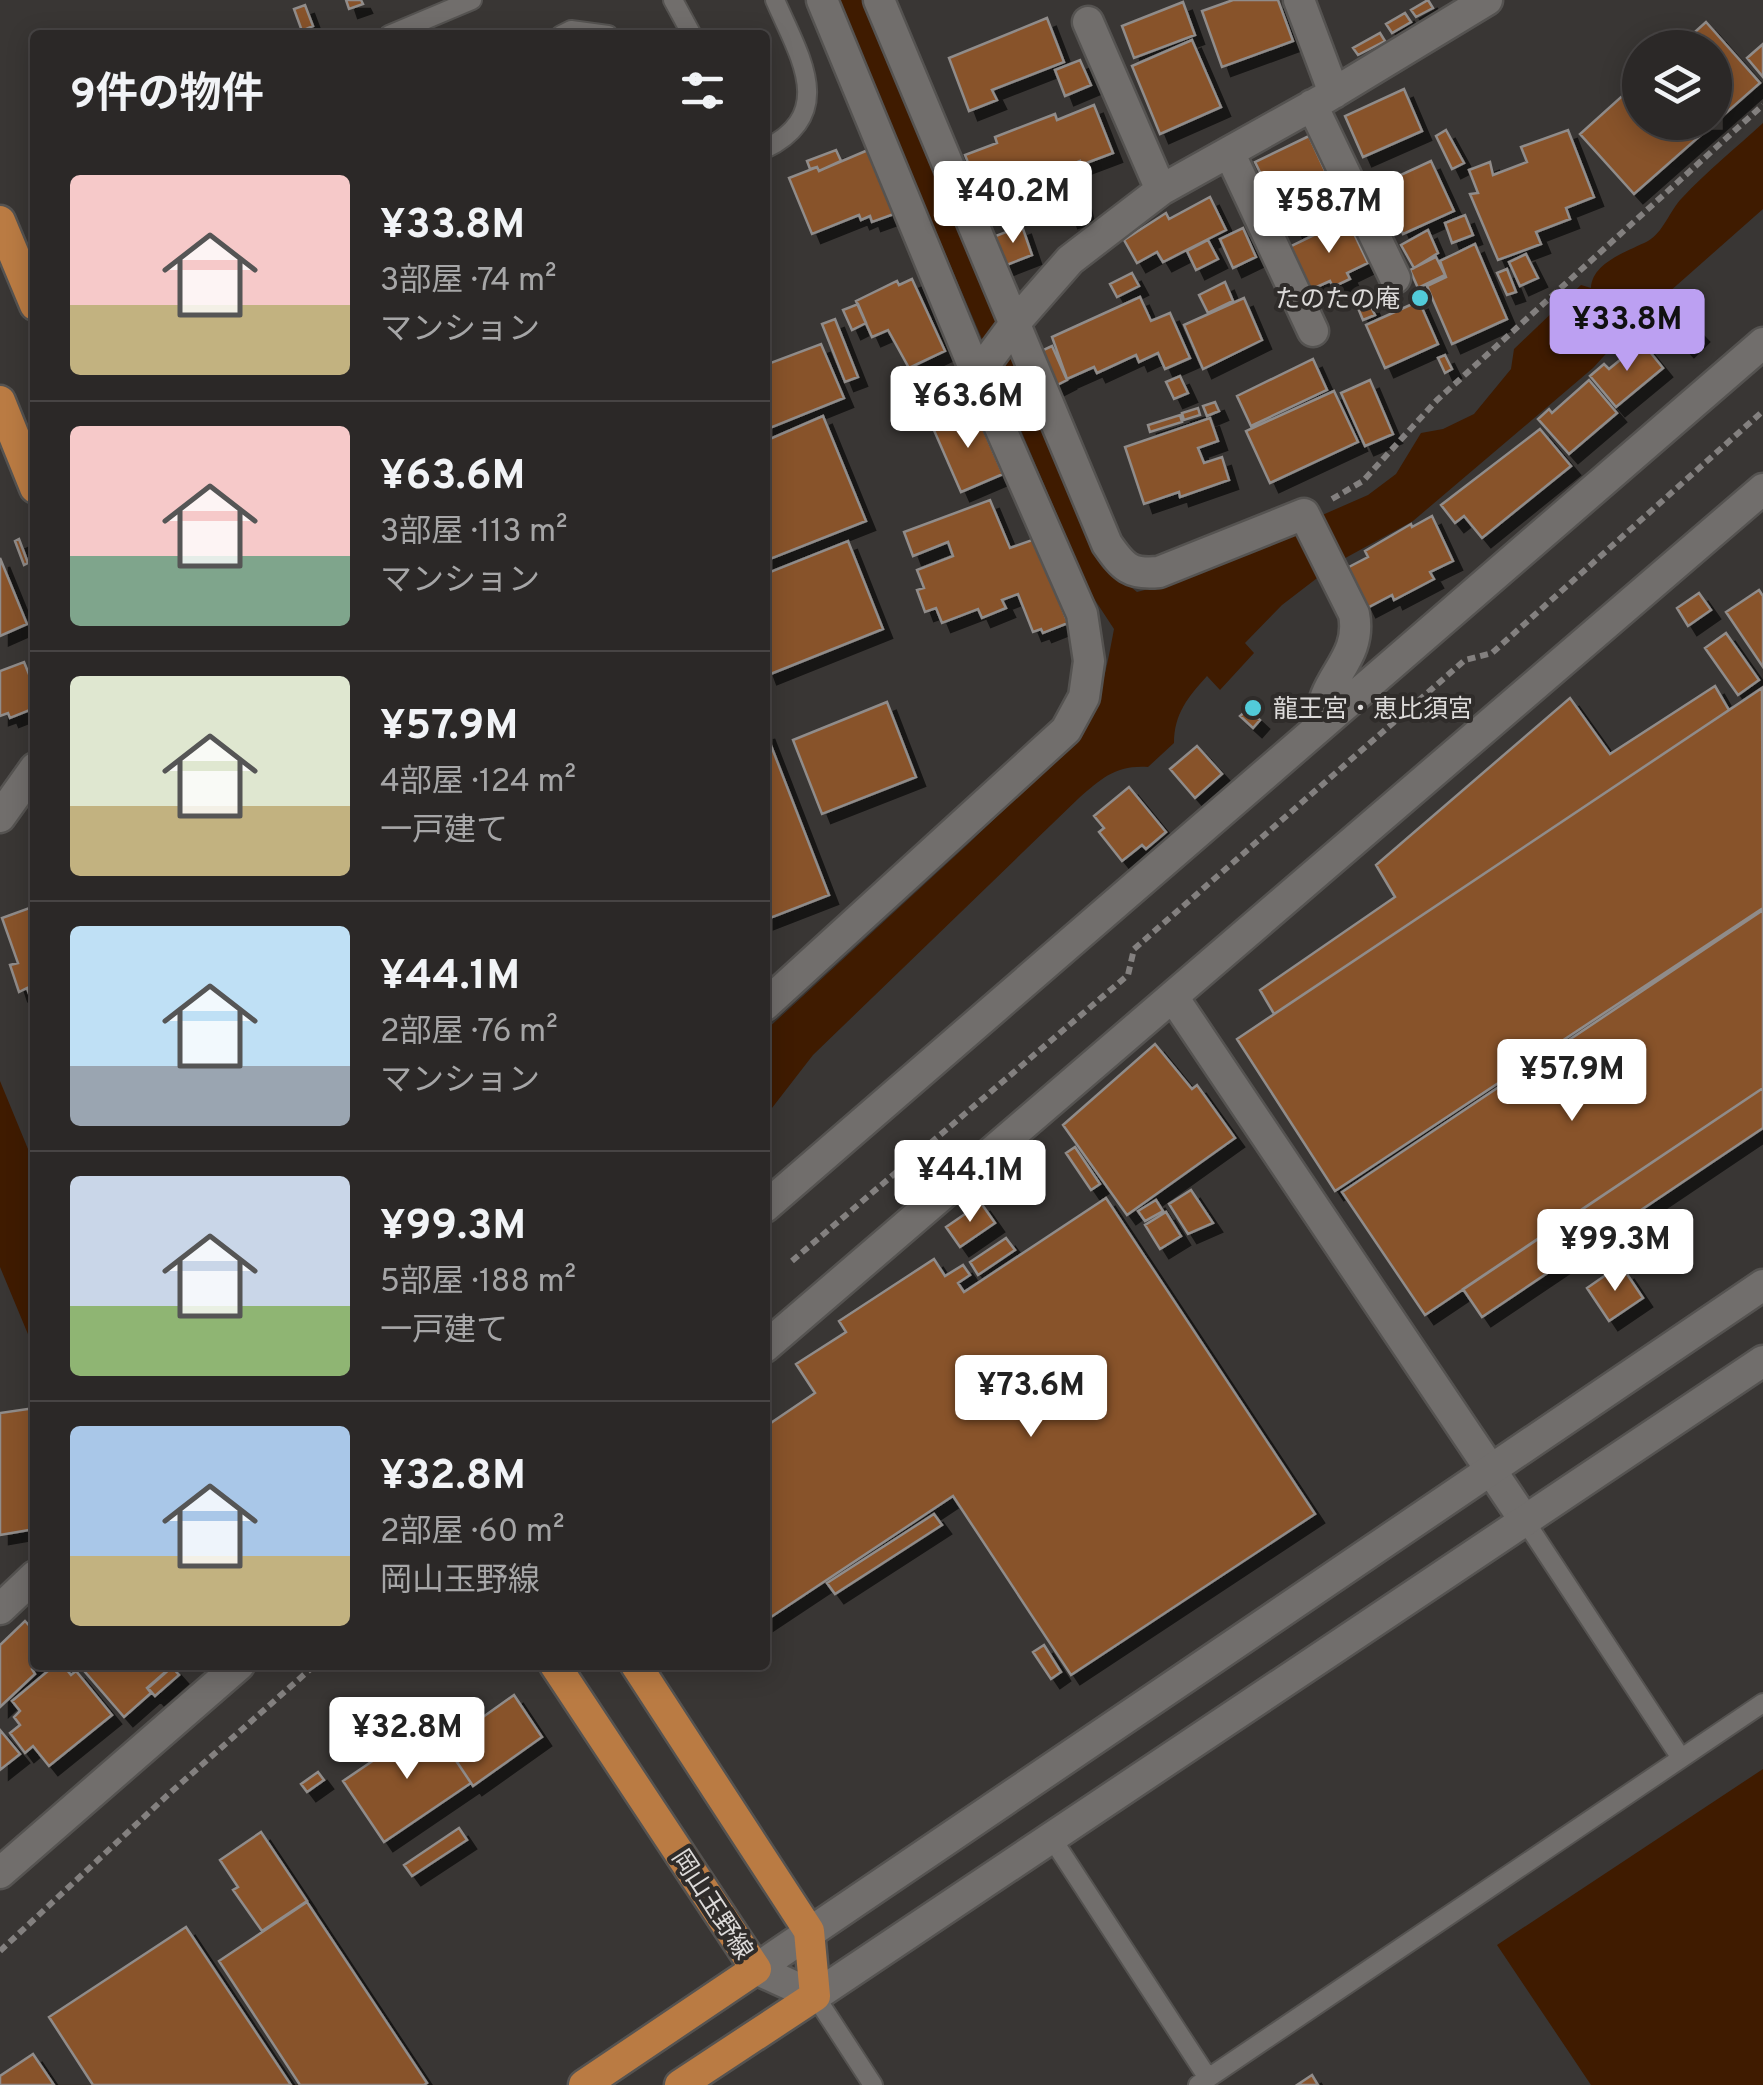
<!DOCTYPE html>
<html lang="ja">
<head>
<meta charset="utf-8">
<style>
	body { margin:0; font-family:Overpass,"Noto Sans JP",sans-serif; background:#373433; color:#f1f3f6; height:100vh; display:flex; flex-direction:column; font-size:38px; white-space:nowrap }
	* { box-sizing:border-box; margin:0 }
	p { font-size:32px; color:#a6a6a7 }
	.icon { flex:none; width:55px; height:55px; fill:none; stroke:currentColor; stroke-width:2; stroke-linecap:round; stroke-linejoin:round }
	.map { position:relative; flex:1; overflow:hidden }
	.sheet { position:absolute; left:30px; top:30px; width:740px; height:1640px; display:flex; flex-direction:column; background:#2b2827; border-radius:10px; box-shadow:0 5px 25px #0003,0 0 0 2px #474444 }
	.sheet>* { flex:none }
	.buttons { position:absolute; left:1622px; top:30px; display:grid; gap:20px }
	.buttons a { display:grid; place-items:center; width:110px; height:110px; border-radius:50%; background:#2b2827; box-shadow:0 5px 25px #0003,0 0 0 2px #474444; font-size:50px }
	.price { position:absolute; translate:-50% -85px; padding:0 22px; border-radius:10px; background:#fff; color:#222; font-size:32px; line-height:65px; filter:drop-shadow(0 2px 5px #0008) }
	.price::after { content:''; position:absolute; left:50%; top:60px; width:30px; height:22px; margin-left:-15px; background:inherit; clip-path:polygon(0 0,100% 0,50% 100%) }
	.price.current { background:#bca0f2; color:#111 }
	ul { padding:0; list-style:none }
	li { display:flex; align-items:center; gap:30px; height:250px; padding:0 40px }
	li+li { border-top:2px solid #474444 }
	li span { display:grid; place-items:center; flex:none; width:280px; height:200px; border-radius:10px; color:#555 }
	li>.icon { margin-inline-start:auto }
	span .icon { width:120px; height:120px; fill:#fffc; stroke-width:1 }
	li b { font-size:42px }
	h2 { display:flex; justify-content:space-between; align-items:center; height:120px; padding:0 40px; font-size:42px }
	.map>svg:first-child { display:block }
	.water { fill:#3f1b00 }
	.building { fill:#88532c; stroke:#908c8a; stroke-width:2.5; filter:url(#shadow) }
	.lines { fill:none; stroke-linecap:round; stroke-linejoin:round }
	.lane-casing { stroke:#555351; stroke-width:22 }
	.street-casing { stroke:#555351; stroke-width:35 }
	.secondary-casing { stroke:#555351; stroke-width:35 }
	.primary-casing { stroke:#555351; stroke-width:35 }
	.path { stroke:#83807f; stroke-width:6; stroke-dasharray:8 5; stroke-linecap:butt }
	.lane { stroke:#716e6c; stroke-width:18 }
	.street { stroke:#716e6c; stroke-width:30 }
	.secondary { stroke:#716e6c; stroke-width:30 }
	.primary { stroke:#ba7b43; stroke-width:30 }
	.poi-dot { fill:#52cbd9; stroke:#2f2c2a; stroke-width:4 }
	.labels { text-anchor:middle; stroke-width:8; stroke-linejoin:round; paint-order:stroke }
	.poi-label { font-size:25px; fill:#dcdad9; stroke:#2f2c2a; text-anchor:end }
	.street-label { font-size:25px; fill:#dcdad9; stroke:#2f2c2a }
</style>
</head>
<body>
<div class="map">
<svg width="1763" height="2085" viewBox="0 0 1763 2085">
	<defs>
		<filter id="shadow"><feDropShadow dx="9" dy="9" stdDeviation="0" flood-color="#0009"/></filter>
	</defs>
	<rect width="100%" height="100%" fill="#393634"/>
	<path class="water" d="M837 0H874L1115 574 1137 592 1160 586 1368 495 1396 474 1421 433 1443 429 1474 414 1511 369 1514 349 1581 285 1591 288C1592 262 1629 251 1648 241 1663 233 1670 210 1682 198 1707 171 1736 148 1763 123V209L1634 323 1593 368 1413 521 1338 562 1282 605 1245 643 1254 653 1220 690 1207 676C1188 697 1174 714 1174 743L1148 767C1116 765 1102 778 1079 798L813 1055 765 1117V1031L967 845 1082 735C1101 702 1107 666 1114 629L1091 594Z
		M0 1081 35 1166V1351L0 1267Z
		M1763 1769V2085H1591L1497 1945Z"/>
	<path class="building" d="M346 0H361L363 4 349 9Z
		M1233 0H1278L1293 41 1222 67 1202 11Z
		M1428 0 1433 8 1416 17 1411 10Z
		M1183 2 1195 35 1134 58 1122 26Z
		M305 5 313 26 302 31 294 9Z
		M1405 13 1411 22 1392 33 1386 24Z
		M1047 18 1064 62 992 90 997 100 969 111 949 58Z
		M1706 22 1760 83 1634 194 1580 134 1640 80V122H1715V48H1677Z
		M1380 33 1385 41 1358 55 1353 48Z
		M1192 40 1221 107 1160 134 1132 66Z
		M1763 44V77L1747 58Z
		M1080 60 1091 85 1065 96 1055 70Z
		M1404 89 1422 131 1363 157 1345 116Z
		M1094 105 1113 153 1081 165 1080 161 1068 166 1072 176 986 208 965 155 997 143 995 137 1055 114 1057 120Z
		M1446 130 1464 163 1452 169 1436 136Z
		M1568 130 1594 197 1566 208 1570 219 1536 232 1541 244 1498 260 1470 194 1478 193 1469 170 1490 162 1493 175 1527 162 1521 147Z
		M1309 136 1327 175 1274 201 1255 162Z
		M836 150 841 161 819 171 817 167 810 169 807 161Z
		M868 150 894 214 872 222 870 216 861 220 859 215 812 234 789 178 817 167 819 171Z
		M1431 161 1454 211 1403 234 1381 184Z
		M1303 190 1308 199 1294 207 1288 197Z
		M1210 197 1226 230 1163 262 1157 252 1137 263 1124 240 1166 213 1169 219Z
		M1082 201 1085 214 1069 219 1065 207Z
		M1316 212 1320 219 1309 225 1305 217Z
		M1465 215 1473 235 1452 243 1445 223Z
		M1303 219 1307 226 1296 233 1292 225Z
		M1347 219 1368 263 1347 273 1350 279 1333 287 1330 281 1310 290 1289 247Z
		M1022 226 1032 255 1004 266 993 237Z
		M1243 228 1256 257 1233 268 1220 239Z
		M1428 230 1438 253 1414 268 1401 245Z
		M1208 240 1218 259 1196 270 1187 251Z
		M1475 244 1507 319 1452 344 1427 286 1446 277 1440 261Z
		M1526 254 1538 278 1520 286 1509 262Z
		M1436 257 1445 275 1418 288 1410 270Z
		M1507 269 1516 292 1507 295 1497 273Z
		M1132 273 1139 286 1117 297 1110 284Z
		M912 279 945 351 909 368 888 330 872 337 856 301 897 281 899 285Z
		M1225 282 1233 301 1208 313 1199 295Z
		M1140 297 1151 321 1170 313 1190 358 1165 369 1158 353 1139 362 1136 355 1097 373 1094 367 1067 379 1052 337Z
		M1244 298 1262 340 1203 369 1184 325Z
		M1419 301 1438 344 1385 368 1366 325Z
		M1369 303 1375 315 1363 320 1358 308Z
		M858 304 866 323 852 330 843 310Z
		M1682 314 1700 333 1685 348 1667 328Z
		M835 319 858 377 845 382 822 324Z
		M1642 342 1663 368 1616 407 1590 376 1604 364 1609 369Z
		M821 344 844 398 765 430V365Z
		M1052 346 1067 380 1055 386 1039 352Z
		M1445 355 1452 369 1445 373 1438 358Z
		M1313 359 1327 390 1251 426 1237 396Z
		M1180 376 1188 393 1174 399 1166 382Z
		M1370 380 1393 434 1365 446 1341 393Z
		M1589 380 1617 413 1569 454 1538 419 1549 409 1552 413Z
		M1334 391 1358 442 1270 483 1246 431Z
		M1215 402 1219 411 1207 416 1203 406Z
		M1198 408 1200 415 1184 420 1182 413Z
		M975 410 1003 474 961 492 933 428Z
		M1180 415 1182 422 1150 432 1148 425Z
		M823 416 866 521 765 561V441Z
		M1210 418 1218 441 1198 448 1204 463 1222 457 1229 480 1180 497 1179 492 1144 504 1125 447Z
		M1540 429 1571 466 1482 538 1464 516 1455 523 1441 505Z
		M990 500 1010 548 1035 539 1068 623 1043 633 1041 629 1033 632 1018 594 1002 600 1006 608 982 618 978 609 942 623 936 608 925 612 917 590 924 588 917 570 953 556 948 542 913 556 904 532Z
		M1432 516 1453 561 1430 572 1434 579 1394 600 1392 595 1367 608 1347 568 1368 557 1365 551 1411 524 1412 527Z
		M19 539 28 563 24 565 15 541Z
		M848 541 883 629 768 675 765 667V574Z
		M0 558 27 624 0 636Z
		M1759 590 1763 596V667L1726 612Z
		M1699 593 1711 610 1688 626 1677 608Z
		M1726 633 1759 680 1738 695 1705 648Z
		M24 662 35 689V708L10 718 8 713 0 716V671Z
		M1715 686 1729 710 1274 1014 1260 990 1395 897 1376 865 1570 698 1610 754Z
		M1762 688 1763 908 1335 1191 1237 1039Z
		M887 702 916 777 822 814 793 740Z
		M1248 709 1260 720 1253 728 1240 716Z
		M765 730 829 895 765 920Z
		M1197 746 1222 774 1195 798 1170 769Z
		M1129 787 1166 832 1146 849 1142 845 1122 861 1099 832 1104 828 1094 816Z
		M35 906V1010L27 988 19 992 10 965 18 963 2 918Z
		M1763 910V1088L1425 1315 1342 1192Z
		M1155 1044 1192 1089 1197 1085 1235 1138 1127 1215 1063 1125Z
		M1763 1088V1128L1482 1317 1463 1289Z
		M1075 1147 1100 1184 1091 1190 1066 1153Z
		M1191 1190 1213 1223 1188 1234 1169 1204Z
		M1106 1198 1315 1514 1071 1675 953 1496 765 1621V1427L815 1393 796 1364 846 1332 839 1321 934 1259 945 1276 963 1265 970 1275 958 1283 964 1292Z
		M1156 1200 1163 1211 1145 1221 1138 1211Z
		M981 1203 995 1223 960 1247 946 1227Z
		M1166 1212 1181 1236 1160 1249 1145 1225Z
		M1006 1238 1015 1250 978 1275 970 1262Z
		M1613 1270 1617 1276 1625 1271 1643 1298 1609 1321 1587 1288Z
		M35 1408V1529L0 1535V1413Z
		M934 1514 942 1525 835 1594 827 1583Z
		M25 1621 35 1632 36 1665 32 1669 35 1674 0 1707V1645Z
		M1044 1645 1061 1672 1051 1679 1033 1652Z
		M55 1665H63L71 1675 76 1671 112 1715 49 1766 33 1746 25 1753 10 1733 20 1725 14 1717 20 1711 12 1701Z
		M79 1665H169L171 1667 147 1688 151 1693 124 1717Z
		M172 1667 179 1675 155 1696 148 1688Z
		M514 1695 542 1737 473 1786 445 1744Z
		M430 1722 471 1783 384 1842 343 1781Z
		M0 1730 20 1754 0 1770Z
		M318 1772 324 1780 307 1792 301 1784Z
		M459 1828 467 1840 412 1876 404 1865Z
		M261 1832 307 1901 262 1931 233 1890 238 1887 220 1860Z
		M307 1902 427 2083 424 2085H300L219 1961Z
		M186 1927 291 2085H93L49 2017Z
		M33 2054 54 2085H0V2076Z
		M1312 2075 1318 2085H1297Z"/>
	<g class="lines">
		<defs>
			<path id="lane" d="M673 0 692 35
				M389 35 472 0
				M561 35 571 30 608 35
				M765 149C838 113 799 56 775 0
				M1525 1521 1681 1758
				M1051 1837 1208 2078
				M815 1996 873 2085
				M1198 2085 1763 1703"/>
			<path id="street" d="M879 0 1107 544C1123 567 1130 575 1159 572L1304 514 1354 614C1363 661 1319 679 1322 722
				M1299 0 1334 93
				M1088 22 1161 190
				M1312 105 1395 278
				M1229 152 1313 331
				M977 375 1020 317 1070 260 1161 190 1322 100 1487 0
				M0 817 35 768
				M1173 997 1525 1521
				M765 1005 1066 730 1084 697 1089 661 1082 614 977 375 822 0
				M765 1207 1763 343
				M765 1347 1763 489
				M0 1609 35 1576
				M0 1873 239 1665"/>
			<path id="secondary" d="M1763 1285 756 1969 815 1996 1763 1361"/>
			<path id="primary" d="M0 221 35 305
				M0 401 35 488
				M555 1665 756 1969 584 2085
				M636 1665 809 1931 815 1996 680 2085"/>
		</defs>
		<use href="#lane" class="lane-casing"/>
		<use href="#street" class="street-casing"/>
		<use href="#secondary" class="secondary-casing"/>
		<use href="#primary" class="primary-casing"/>
		<path class="path" d="M1332 499 1363 481 1437 400 1763 105
			M792 1261 1128 975 1134 949 1465 660 1492 653 1763 411
			M0 1951 171 1792 315 1665"/>
		<use href="#lane" class="lane"/>
		<use href="#street" class="street"/>
		<use href="#secondary" class="secondary"/>
		<use href="#primary" class="primary"/>
	</g>
	<g class="poi-dot">
		<circle cx="1420" cy="298" r="10"/>
		<circle cx="1253" cy="708" r="10"/>
	</g>
	<g class="labels">
		<g class="poi-label">
			<text x="1400" y="307">たのたの庵</text>
			<text x="1273" y="717" text-anchor="start">龍王宮・恵比須宮</text>
		</g>
		<g class="street-label">
			<text transform="translate(713 1904) rotate(57)" y="9">岡山玉野線</text>
		</g>
	</g>
</svg>
<div class="buttons">
<a><svg class="icon" aria-label="layers" viewBox="0 0 24 24"><path d="M12 4l9 5-9 5-9-5zM3 14l9 5 9-5"/></svg></a>
</div>
<b class="price" style="left:1013px;top:246px">¥40.2M</b>
<b class="price" style="left:1329px;top:256px">¥58.7M</b>
<b class="price current" style="left:1627px;top:374px">¥33.8M</b>
<b class="price" style="left:968px;top:451px">¥63.6M</b>
<b class="price" style="left:1572px;top:1124px">¥57.9M</b>
<b class="price" style="left:970px;top:1225px">¥44.1M</b>
<b class="price" style="left:1615px;top:1294px">¥99.3M</b>
<b class="price" style="left:1031px;top:1440px">¥73.6M</b>
<b class="price" style="left:407px;top:1782px">¥32.8M</b>
<section class="sheet">
<h2>9件の物件<svg class="icon" aria-label="filters" viewBox="0 0 24 24"><path d="M4 7h16M4 17h16"/><circle cx="9" cy="7" r="2"/><circle cx="15" cy="17" r="2"/></svg></h2>
<ul>
<li><span style="background:linear-gradient(#f6c9c9 65%,#c2b280 0)"><svg class="icon" aria-label="home" viewBox="0 0 24 24"><path d="M3 11l9-7 9 7M6 9v11h12V9"/></svg></span><div><b>¥33.8M</b><p>3部屋 · 74 m²</p><p>マンション</p></div></li>
<li><span style="background:linear-gradient(#f6c9c9 65%,#7fa58c 0)"><svg class="icon" aria-label="home" viewBox="0 0 24 24"><path d="M3 11l9-7 9 7M6 9v11h12V9"/></svg></span><div><b>¥63.6M</b><p>3部屋 · 113 m²</p><p>マンション</p></div></li>
<li><span style="background:linear-gradient(#dfe7d0 65%,#c2b280 0)"><svg class="icon" aria-label="home" viewBox="0 0 24 24"><path d="M3 11l9-7 9 7M6 9v11h12V9"/></svg></span><div><b>¥57.9M</b><p>4部屋 · 124 m²</p><p>一戸建て</p></div></li>
<li><span style="background:linear-gradient(#bfe0f5 70%,#9aa5b1 0)"><svg class="icon" aria-label="home" viewBox="0 0 24 24"><path d="M3 11l9-7 9 7M6 9v11h12V9"/></svg></span><div><b>¥44.1M</b><p>2部屋 · 76 m²</p><p>マンション</p></div></li>
<li><span style="background:linear-gradient(#c9d6e8 65%,#8fb573 0)"><svg class="icon" aria-label="home" viewBox="0 0 24 24"><path d="M3 11l9-7 9 7M6 9v11h12V9"/></svg></span><div><b>¥99.3M</b><p>5部屋 · 188 m²</p><p>一戸建て</p></div></li>
<li><span style="background:linear-gradient(#a9c7e8 65%,#c2b280 0)"><svg class="icon" aria-label="home" viewBox="0 0 24 24"><path d="M3 11l9-7 9 7M6 9v11h12V9"/></svg></span><div><b>¥32.8M</b><p>2部屋 · 60 m²</p><p>岡山玉野線</p></div></li>
</ul>
</section>
</div>
</body>
</html>
